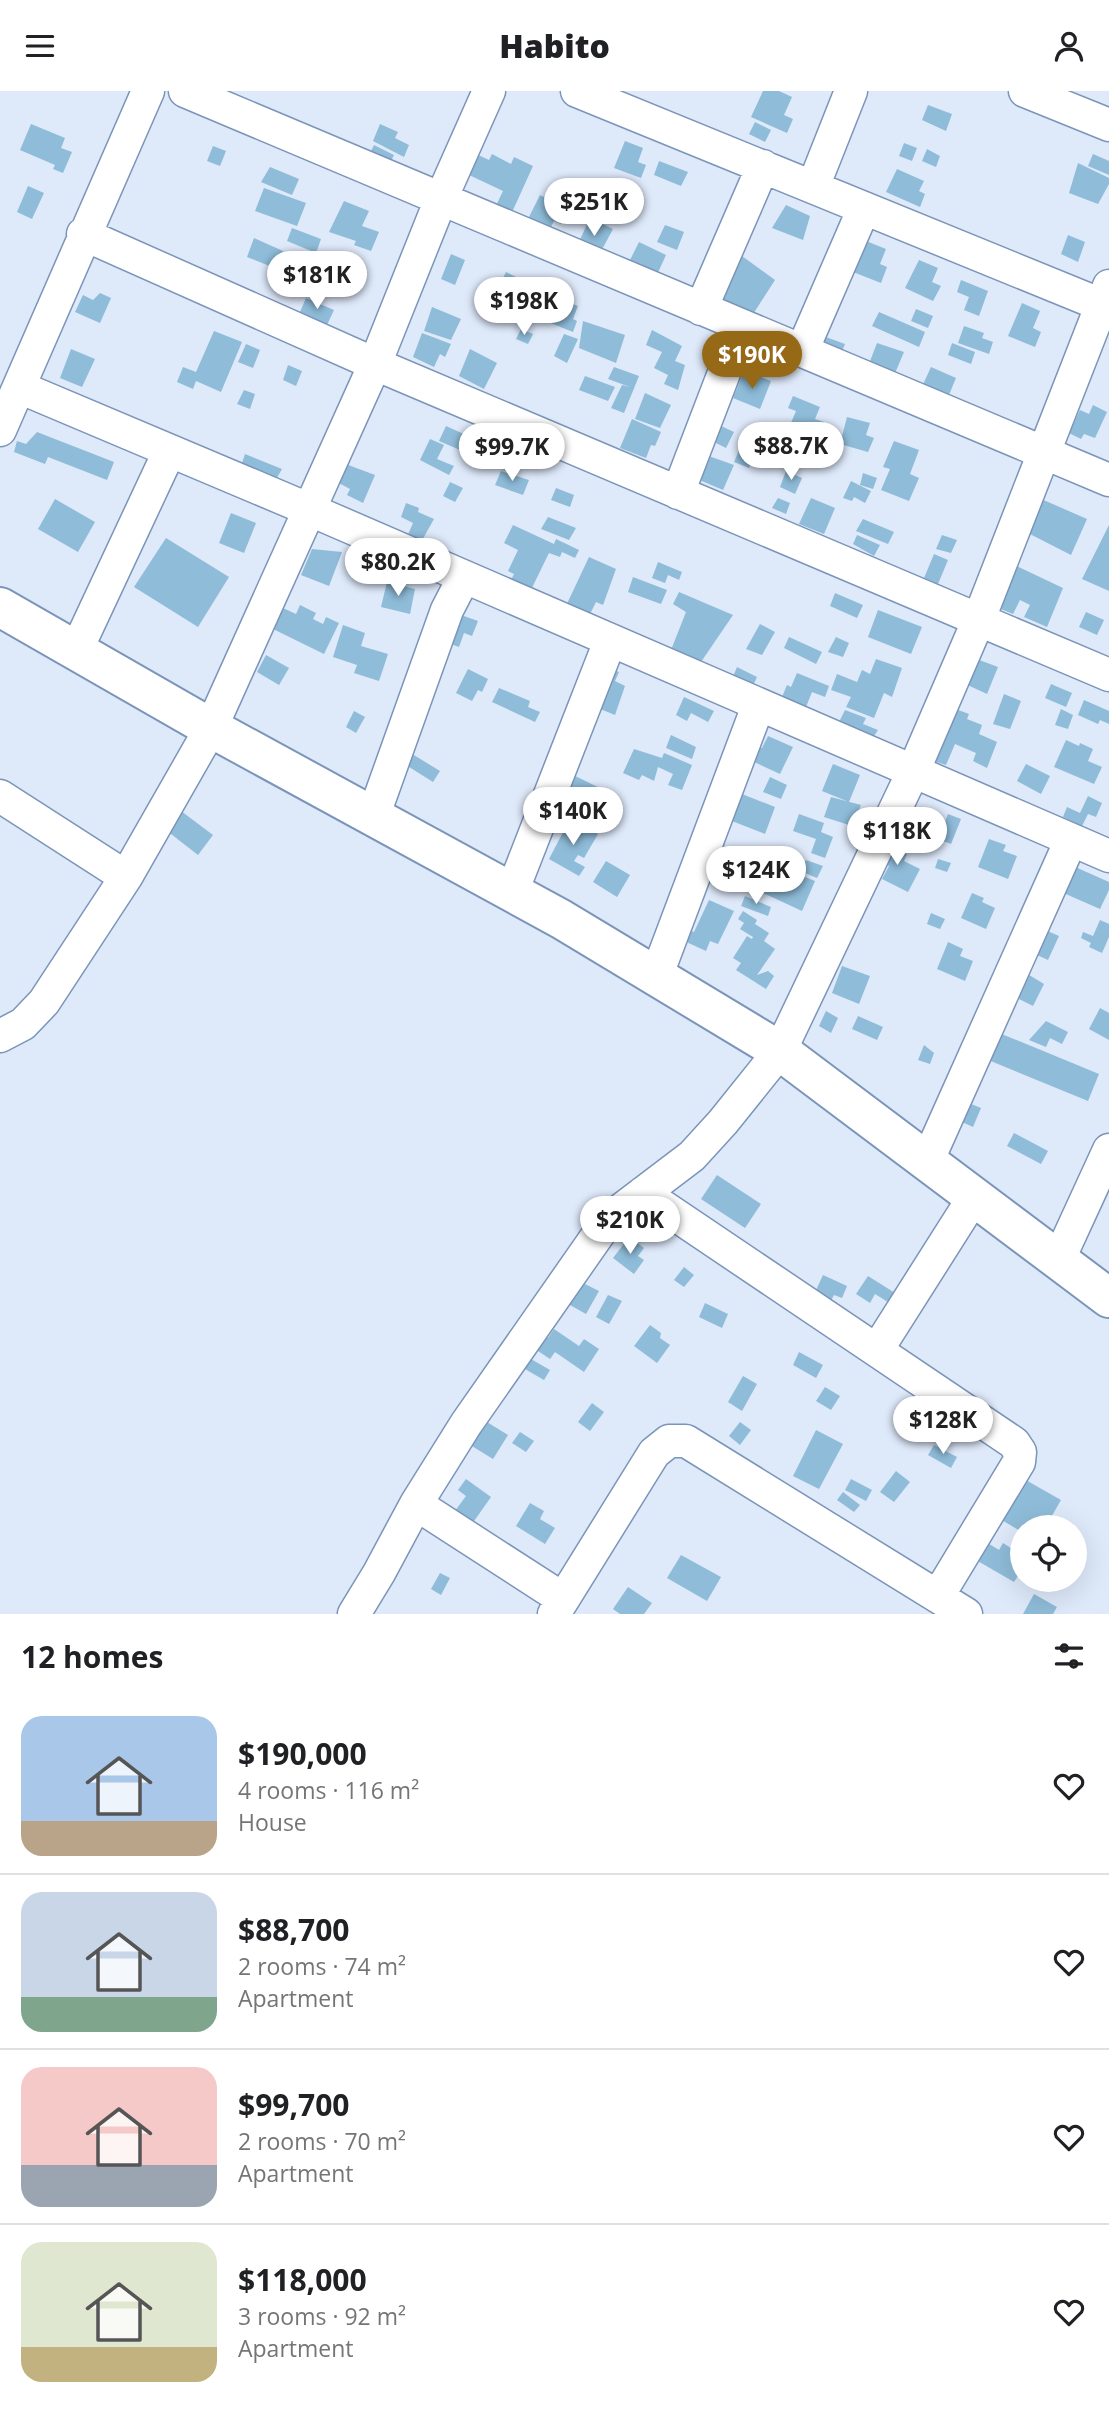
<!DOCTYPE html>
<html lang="en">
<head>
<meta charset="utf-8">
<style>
	body { margin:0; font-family:"Open Sans",sans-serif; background:#f2f2f2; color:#202124; height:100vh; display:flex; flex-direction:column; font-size:26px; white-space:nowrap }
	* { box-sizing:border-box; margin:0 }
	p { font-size:23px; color:#757577 }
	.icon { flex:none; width:38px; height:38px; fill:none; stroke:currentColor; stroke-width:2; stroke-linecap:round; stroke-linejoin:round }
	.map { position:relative; height:1523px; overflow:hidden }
	.drawer { display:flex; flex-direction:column; background:#fff; flex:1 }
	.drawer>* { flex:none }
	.fabs { position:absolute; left:1010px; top:1424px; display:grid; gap:14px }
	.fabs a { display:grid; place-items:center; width:77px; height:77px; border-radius:50%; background:#fff; box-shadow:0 7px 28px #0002; font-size:35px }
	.price { position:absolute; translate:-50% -60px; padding:0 16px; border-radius:24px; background:#fff; color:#222; font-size:23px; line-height:46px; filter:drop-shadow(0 2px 4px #0008) }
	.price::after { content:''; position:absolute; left:50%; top:42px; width:21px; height:16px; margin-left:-10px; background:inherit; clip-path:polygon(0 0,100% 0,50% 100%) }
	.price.current { background:#966917; color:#fff }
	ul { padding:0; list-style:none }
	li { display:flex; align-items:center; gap:21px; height:175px; padding:0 21px }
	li+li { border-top:2px solid #e0e0e0 }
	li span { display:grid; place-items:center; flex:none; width:196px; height:140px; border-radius:21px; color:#555 }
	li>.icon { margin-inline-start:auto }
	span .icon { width:84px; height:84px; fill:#fffc; stroke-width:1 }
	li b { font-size:30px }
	h2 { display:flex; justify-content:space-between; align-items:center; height:84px; padding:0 21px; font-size:30px }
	header { display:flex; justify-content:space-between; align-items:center; height:91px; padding:0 21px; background:#fff; font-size:32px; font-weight:800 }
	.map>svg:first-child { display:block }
	.building { fill:#8fbcd9 }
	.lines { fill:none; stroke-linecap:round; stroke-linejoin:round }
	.minor-casing { stroke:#7a95b9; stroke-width:35 }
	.tertiary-casing { stroke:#7a95b9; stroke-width:42 }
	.minor { stroke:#fff; stroke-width:32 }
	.tertiary { stroke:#fff; stroke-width:38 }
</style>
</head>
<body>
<header><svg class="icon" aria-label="menu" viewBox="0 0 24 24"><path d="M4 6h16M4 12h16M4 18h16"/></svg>Habito<svg class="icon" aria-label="person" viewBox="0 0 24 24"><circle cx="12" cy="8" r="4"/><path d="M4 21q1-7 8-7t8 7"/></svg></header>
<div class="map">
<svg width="1109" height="1523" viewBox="0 0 1109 1523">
	<rect width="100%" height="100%" fill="#dee9fa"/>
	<path class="building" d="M763 0H779L792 6 784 24 793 28 787 42 751 26Z
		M928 14 952 23 946 40 922 29Z
		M755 31 771 39 765 51 749 43Z
		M31 33 65 47 61 57 72 61 63 82 53 78 55 74 20 59Z
		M380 33 398 41 395 47 409 54 404 66 373 50Z
		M625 50 643 57 638 71 646 74 641 87 614 77Z
		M904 52 917 57 912 70 899 65Z
		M374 54 394 64 388 76 367 68Z
		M213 55 226 60 220 75 207 70Z
		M927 58 940 65 936 76 922 70Z
		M476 63 489 69 492 63 511 73 514 66 533 75 509 128 493 121 503 100 467 83Z
		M1093 63 1109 70V84L1088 75Z
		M659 70 688 81 681 95 654 84Z
		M1078 72 1109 87V93L1098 113 1069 102Z
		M270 76 299 88 292 104 261 91Z
		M897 78 924 90 919 100 925 103 920 116 886 101Z
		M28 95 44 102 32 128 17 121Z
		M264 97 306 112 297 135 255 120Z
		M540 104 568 118 561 133 554 130 547 144 525 134Z
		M344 110 369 120 362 135 379 141 371 160 354 154 356 150 329 141Z
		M786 114 810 125 803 149 772 137Z
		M590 127 613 138 598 166 576 157Z
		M665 134 684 141 677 159 657 151Z
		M292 137 321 148 316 162 287 150Z
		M1068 144 1085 151 1078 171 1061 163Z
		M254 147 283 160 277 178 247 166Z
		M866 150 886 158 880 173 887 176 881 192 853 181Z
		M639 151 666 164 655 188 627 175Z
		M735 160 775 189 748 231 710 214Z
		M451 163 465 169 455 194 441 188Z
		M919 169 938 177 932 191 941 195 933 210 905 197Z
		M506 181 526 191 517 217 487 207 494 193 499 195Z
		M961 189 988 200 979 225 964 219 969 206 957 201Z
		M100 202 111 207 100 232 75 221 83 204 93 209Z
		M306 207 334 219 327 234 300 221Z
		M558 207 578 215 573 228 577 230 573 241 548 231Z
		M1022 212 1040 220 1033 237 1041 241 1035 256 1008 245Z
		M432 216 461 228 451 249 424 240Z
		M916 218 933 225 928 237 911 230Z
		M879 221 925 241 919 256 872 235Z
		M583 230 625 244 616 272 579 257Z
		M964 235 984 242 982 247 993 251 989 263 958 252Z
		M521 238 533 243 528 253 516 248Z
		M652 239 682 255 675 270 685 274 678 299 664 293 668 284 654 277 662 261 646 254Z
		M214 240 242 251 221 301 196 290 193 298 177 291 183 276 196 281Z
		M422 242 451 253 445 266 440 263 434 276 413 266Z
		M564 243 578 248 567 272 554 265Z
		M823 245 845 253 838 270 817 261Z
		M877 252 904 261 893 287 867 278Z
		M952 252 975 261 971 273 948 264Z
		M246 253 260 259 253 277 238 271Z
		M71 258 95 268 82 296 60 287Z
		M470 258 497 272 484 298 459 285Z
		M288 274 302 280 296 295 283 289Z
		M614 276 639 285 624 322 611 317 622 294 630 296 608 288Z
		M931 276 956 287 946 311 920 300Z
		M753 283 771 290 760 318 733 307 742 285 751 289Z
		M585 285 615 296 608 310 579 299Z
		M244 299 255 303 250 318 237 313Z
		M645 302 671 314 660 337 635 328Z
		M793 305 820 316 815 328 824 331 809 367 780 358 796 320 788 317Z
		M1093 314 1107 321 1095 347 1084 343 1081 348 1069 342 1080 319 1089 323Z
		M847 326 870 332 866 344 874 347 868 361 840 353Z
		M632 328 661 341 655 355 651 354 646 367 620 357Z
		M719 334 734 341 726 357 696 342Z
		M446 335 466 344 460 359 439 350Z
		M763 339 776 342 770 356 758 351Z
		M37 341 114 371 107 389 48 366 45 373 14 361 17 350 26 353Z
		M430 348 444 354 437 368 454 375 449 384 420 369Z
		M474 348 492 358 485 374 466 363Z
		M744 348 758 354 749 377 734 371Z
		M894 350 919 359 910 383 919 387 909 410 881 399 890 378 883 376Z
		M500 359 522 368 515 384 494 374Z
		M692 359 734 374 723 399 683 382Z
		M245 363 282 378 274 392 240 378Z
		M343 372 375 384 363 412 347 404 350 398 335 390Z
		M501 380 529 389 523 404 495 394Z
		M786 380 802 387 795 403 780 396Z
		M863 382 877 387 873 398 860 394Z
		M851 390 871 400 865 412 854 406 852 410 843 407Z
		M450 391 463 397 455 411 443 405Z
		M556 397 574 404 570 416 551 409Z
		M778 407 790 412 786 423 772 417Z
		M811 407 835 417 824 443 799 433Z
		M1039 407 1087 428 1071 464 1024 440Z
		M55 408 95 431 78 461 38 438Z
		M406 412 419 417 418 421 434 428 420 453 406 448 413 432 401 426Z
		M231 422 256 432 244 462 219 452Z
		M548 426 576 437 569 449 541 438Z
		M863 428 894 441 888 453 856 440Z
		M513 434 554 453 556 448 579 459 575 467 562 461 560 466 549 462 529 503 509 493 514 483 508 480 518 459 504 452Z
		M1109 434V500L1082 488Z
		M857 444 880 454 874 465 853 453Z
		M942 444 957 449 951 462 936 458Z
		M166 447 229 486 198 536 134 496Z
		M312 458 342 461 329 495 301 484Z
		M934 463 948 469 938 493 924 487Z
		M589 466 616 478 603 514 596 511 589 525 565 517Z
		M658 471 682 481 679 489 668 484 665 492 652 487Z
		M1010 472 1063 497 1047 536 1024 526 1030 514 1020 509 1013 523 991 514Z
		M633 486 667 499 661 513 628 501Z
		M387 491 415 498 410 523 381 516Z
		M679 501 733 524 701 571 671 559 686 521 673 513Z
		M835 502 863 514 857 527 830 515Z
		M300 514 316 522 313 528 323 533 326 526 339 532 324 563 273 538 283 517 296 523Z
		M447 519 478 530 472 545 464 542 459 556 437 548Z
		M878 519 922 536 911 563 868 546Z
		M1086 521 1104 529 1097 544 1079 536Z
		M760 533 775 541 762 564 746 558Z
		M343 534 365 542 361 555 388 563 379 590 354 582 357 574 333 566Z
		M789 546 822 561 816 573 784 557Z
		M836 546 849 552 843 566 828 561Z
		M266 564 289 577 279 594 257 581Z
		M974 567 998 576 987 603 961 591Z
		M876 568 902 577 892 606 884 602 874 627 846 616 851 606 831 599 837 583 857 591 862 579 870 583Z
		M604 575 619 581 615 590 625 595 615 624 588 613Z
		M737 576 757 586 752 597 732 588Z
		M468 578 488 588 482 601 478 599 472 610 456 602Z
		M797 582 829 595 825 606 812 601 806 616 782 606 787 594 791 596Z
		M1051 593 1072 602 1066 616 1045 607Z
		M499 597 530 610 528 616 540 621 535 631 492 611Z
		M1004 603 1021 610 1010 638 993 633Z
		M684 606 714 620 708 631 691 622 687 630 676 624Z
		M1084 609 1109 620V633L1100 629 1098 633 1078 624Z
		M953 617 969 623 967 628 982 634 979 643 997 651 987 677 973 670 976 662 955 653 946 674 930 669Z
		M1061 618 1073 624 1068 638 1055 634Z
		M845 619 866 627 863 633 878 639 874 645 839 631Z
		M354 620 365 626 356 642 346 636Z
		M671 644 696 656 692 668 666 657Z
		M768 645 793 656 780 683 754 671 756 656 762 657Z
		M1066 649 1079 655 1080 652 1093 658 1088 670 1102 676 1094 693 1054 676Z
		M404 658 440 680 433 691 398 669Z
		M634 658 662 667 664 662 692 674 682 699 668 694 673 683 658 676 654 690 642 684 639 689 623 682Z
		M833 673 860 684 849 711 822 700Z
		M1026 673 1050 685 1041 703 1017 690Z
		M565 680 614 704 608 716 559 691Z
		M770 686 787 694 781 708 763 701Z
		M737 701 775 716 765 743 719 725Z
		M584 705 606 720 594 737 572 722Z
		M1088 705 1102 712 1096 726 1088 723 1082 735 1063 726 1067 716 1080 722Z
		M831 706 861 714 852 735 824 726Z
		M177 717 213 744 198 764 162 736Z
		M909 719 922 724 914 744 901 738Z
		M799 723 824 732 821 741 833 746 825 767 811 762 816 748 793 740Z
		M948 723 961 728 951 753 938 748Z
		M570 728 598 743 584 767 578 764 574 770 585 776 579 785 549 768Z
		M989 748 1006 754 1003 760 1017 765 1008 788 978 776Z
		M882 750 907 763 904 770 920 778 908 801 882 788 889 775 874 767Z
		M718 752 733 758 722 784 708 778Z
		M741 761 759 768 750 794 731 787Z
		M938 768 951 772 947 781 935 777Z
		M764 769 815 790 802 820 752 797Z
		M806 769 823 775 817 787 800 780Z
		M606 770 630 784 617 806 593 791Z
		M1064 771 1109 791V799L1100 818 1052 797Z
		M972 802 984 807 982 811 995 817 986 838 961 827Z
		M745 805 771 816 768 825 741 815Z
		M709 809 734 820 718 853 710 850 706 860 682 849 687 838 694 841Z
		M743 820 757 829 755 833 769 842 764 850 775 858 757 884 768 880 774 885 766 898 736 879 741 872 733 867 747 845 752 848 753 846 740 838 744 832 738 828Z
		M931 822 945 828 940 838 927 833Z
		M1100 829 1109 833V846L1102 862 1089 856 1091 852 1081 847 1083 841 1093 845Z
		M1036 835 1059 845 1048 869 1026 859Z
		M948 851 963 858 960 865 973 870 965 890 937 878Z
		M842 875 870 885 859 913 832 902Z
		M1016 876 1044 893 1033 915 1005 901Z
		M1100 917 1109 922V949L1089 938Z
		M826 920 838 927 831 942 819 935Z
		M858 925 883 936 877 949 852 938Z
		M1046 930 1068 941 1062 953 1050 947 1046 956 1029 949Z
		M992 939 1099 983 1088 1010 981 966Z
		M924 954 934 962 930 973 918 969Z
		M959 1008 981 1017 973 1036 951 1026Z
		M1014 1042 1048 1060 1041 1073 1007 1055Z
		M717 1084 761 1113 745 1137 701 1108Z
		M629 1146 644 1157 638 1165 644 1169 634 1183 613 1167Z
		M684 1176 694 1184 684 1196 674 1189Z
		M823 1184 847 1195 842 1207 834 1204 828 1215 812 1208Z
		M868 1185 914 1214 896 1216 875 1203 870 1212 856 1203Z
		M583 1192 599 1200 586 1223 561 1209 565 1202 574 1207Z
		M608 1204 622 1210 609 1233 596 1226Z
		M705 1212 728 1223 722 1237 699 1226Z
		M650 1234 661 1242 660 1247 670 1254 657 1272 634 1255Z
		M554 1238 579 1255 584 1248 599 1258 584 1281 555 1261 550 1268 532 1256 538 1240 548 1247Z
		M799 1261 823 1274 816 1287 793 1274Z
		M524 1264 550 1279 544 1289 518 1274Z
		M743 1285 757 1293 742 1320 728 1311Z
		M825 1296 840 1305 831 1319 816 1310Z
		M592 1312 604 1321 590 1340 578 1331Z
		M482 1328 508 1344 493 1368 467 1352Z
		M740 1331 751 1339 740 1354 729 1345Z
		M816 1339 843 1353 819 1398 793 1385Z
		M520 1341 534 1350 526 1361 512 1352Z
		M934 1354 957 1366 951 1377 928 1364Z
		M896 1380 910 1391 894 1411 880 1401Z
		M466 1388 491 1406 472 1433 455 1420 466 1405 458 1399Z
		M851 1388 872 1399 866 1410 845 1399Z
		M1024 1388 1061 1409 1045 1437H1022V1441L1000 1428Z
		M843 1401 860 1414 854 1421 837 1409Z
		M530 1412 544 1420 540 1428 555 1437 545 1453 516 1435Z
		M986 1451 999 1459 1003 1452 1022 1464V1479L1014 1491 976 1469Z
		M681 1464 721 1486 707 1510 667 1487Z
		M440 1482 450 1487 441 1504 431 1498Z
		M628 1496 652 1512 644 1523H620L613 1518Z
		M1034 1503 1057 1516 1053 1523H1023Z"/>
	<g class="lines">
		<defs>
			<path id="minor" d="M185 0 1109 389
				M577 0 1109 217
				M1025 0 1109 34
				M813 96 851 0
				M83 143 375 273 1109 584
				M701 218 763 75
				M802 260 864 117
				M19 296 308 418 1109 765
				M0 339 148 0
				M678 402 742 235
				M76 560 169 361
				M0 705 126 786
				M373 726 447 519 464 486
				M512 801 610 550
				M656 886 758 615
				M0 945 23 933 44 911 126 786 211 637 375 273 441 108 489 0
				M927 1071 1071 749
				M643 1102 1014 1352 1020 1361 1019 1371 938 1505
				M1058 1170 1109 1059
				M877 1259 974 1106
				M416 1413 563 1508
				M354 1523 379 1482 416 1413 466 1333 609 1128 692 1065 723 1031 780 960 913 681 979 528 1109 195
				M554 1523 654 1362 669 1350H686L966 1523"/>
			<path id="tertiary" d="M0 516 211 637 561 828 780 960 1109 1207"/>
		</defs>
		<use href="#minor" class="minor-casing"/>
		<use href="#tertiary" class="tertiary-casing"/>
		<use href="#minor" class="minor"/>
		<use href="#tertiary" class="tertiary"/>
	</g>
</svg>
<div class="fabs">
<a><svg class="icon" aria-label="locate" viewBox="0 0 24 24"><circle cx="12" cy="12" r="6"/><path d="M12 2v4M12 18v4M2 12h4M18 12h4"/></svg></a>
</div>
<b class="price" style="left:594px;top:147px">$251K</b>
<b class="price" style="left:317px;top:220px">$181K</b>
<b class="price" style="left:524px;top:246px">$198K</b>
<b class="price current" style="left:752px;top:300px">$190K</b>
<b class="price" style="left:791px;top:391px">$88.7K</b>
<b class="price" style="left:512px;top:392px">$99.7K</b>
<b class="price" style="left:398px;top:507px">$80.2K</b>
<b class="price" style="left:573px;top:756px">$140K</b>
<b class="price" style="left:897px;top:776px">$118K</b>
<b class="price" style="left:756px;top:815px">$124K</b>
<b class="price" style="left:630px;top:1165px">$210K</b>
<b class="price" style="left:943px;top:1365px">$128K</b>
</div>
<section class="drawer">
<h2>12 homes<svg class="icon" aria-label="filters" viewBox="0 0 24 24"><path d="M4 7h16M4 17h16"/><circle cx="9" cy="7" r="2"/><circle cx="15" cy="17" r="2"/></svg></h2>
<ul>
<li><span style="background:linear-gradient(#a9c7e8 75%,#b9a48a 0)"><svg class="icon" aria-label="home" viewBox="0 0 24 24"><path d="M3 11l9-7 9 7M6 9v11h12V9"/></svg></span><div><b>$190,000</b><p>4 rooms · 116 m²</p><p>House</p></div><svg class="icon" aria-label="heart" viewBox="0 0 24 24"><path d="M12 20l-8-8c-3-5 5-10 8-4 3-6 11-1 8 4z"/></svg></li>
<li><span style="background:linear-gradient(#c9d6e8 75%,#7fa58c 0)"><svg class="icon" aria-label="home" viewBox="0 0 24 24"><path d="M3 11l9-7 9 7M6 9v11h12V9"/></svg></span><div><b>$88,700</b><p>2 rooms · 74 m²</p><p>Apartment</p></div><svg class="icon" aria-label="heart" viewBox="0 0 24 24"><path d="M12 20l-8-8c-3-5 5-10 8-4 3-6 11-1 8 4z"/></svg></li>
<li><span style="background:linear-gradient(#f6c9c9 70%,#9aa5b1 0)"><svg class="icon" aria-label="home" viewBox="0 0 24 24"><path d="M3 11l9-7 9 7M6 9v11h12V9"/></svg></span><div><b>$99,700</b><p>2 rooms · 70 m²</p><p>Apartment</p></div><svg class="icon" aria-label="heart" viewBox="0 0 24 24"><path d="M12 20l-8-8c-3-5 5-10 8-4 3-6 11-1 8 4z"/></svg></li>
<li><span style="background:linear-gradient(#dfe7d0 75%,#c2b280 0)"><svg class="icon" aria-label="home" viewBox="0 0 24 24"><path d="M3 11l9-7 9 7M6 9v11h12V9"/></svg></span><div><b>$118,000</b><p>3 rooms · 92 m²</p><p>Apartment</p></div><svg class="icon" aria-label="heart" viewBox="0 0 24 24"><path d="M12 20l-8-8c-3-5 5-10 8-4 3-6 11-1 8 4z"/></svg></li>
</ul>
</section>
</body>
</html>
